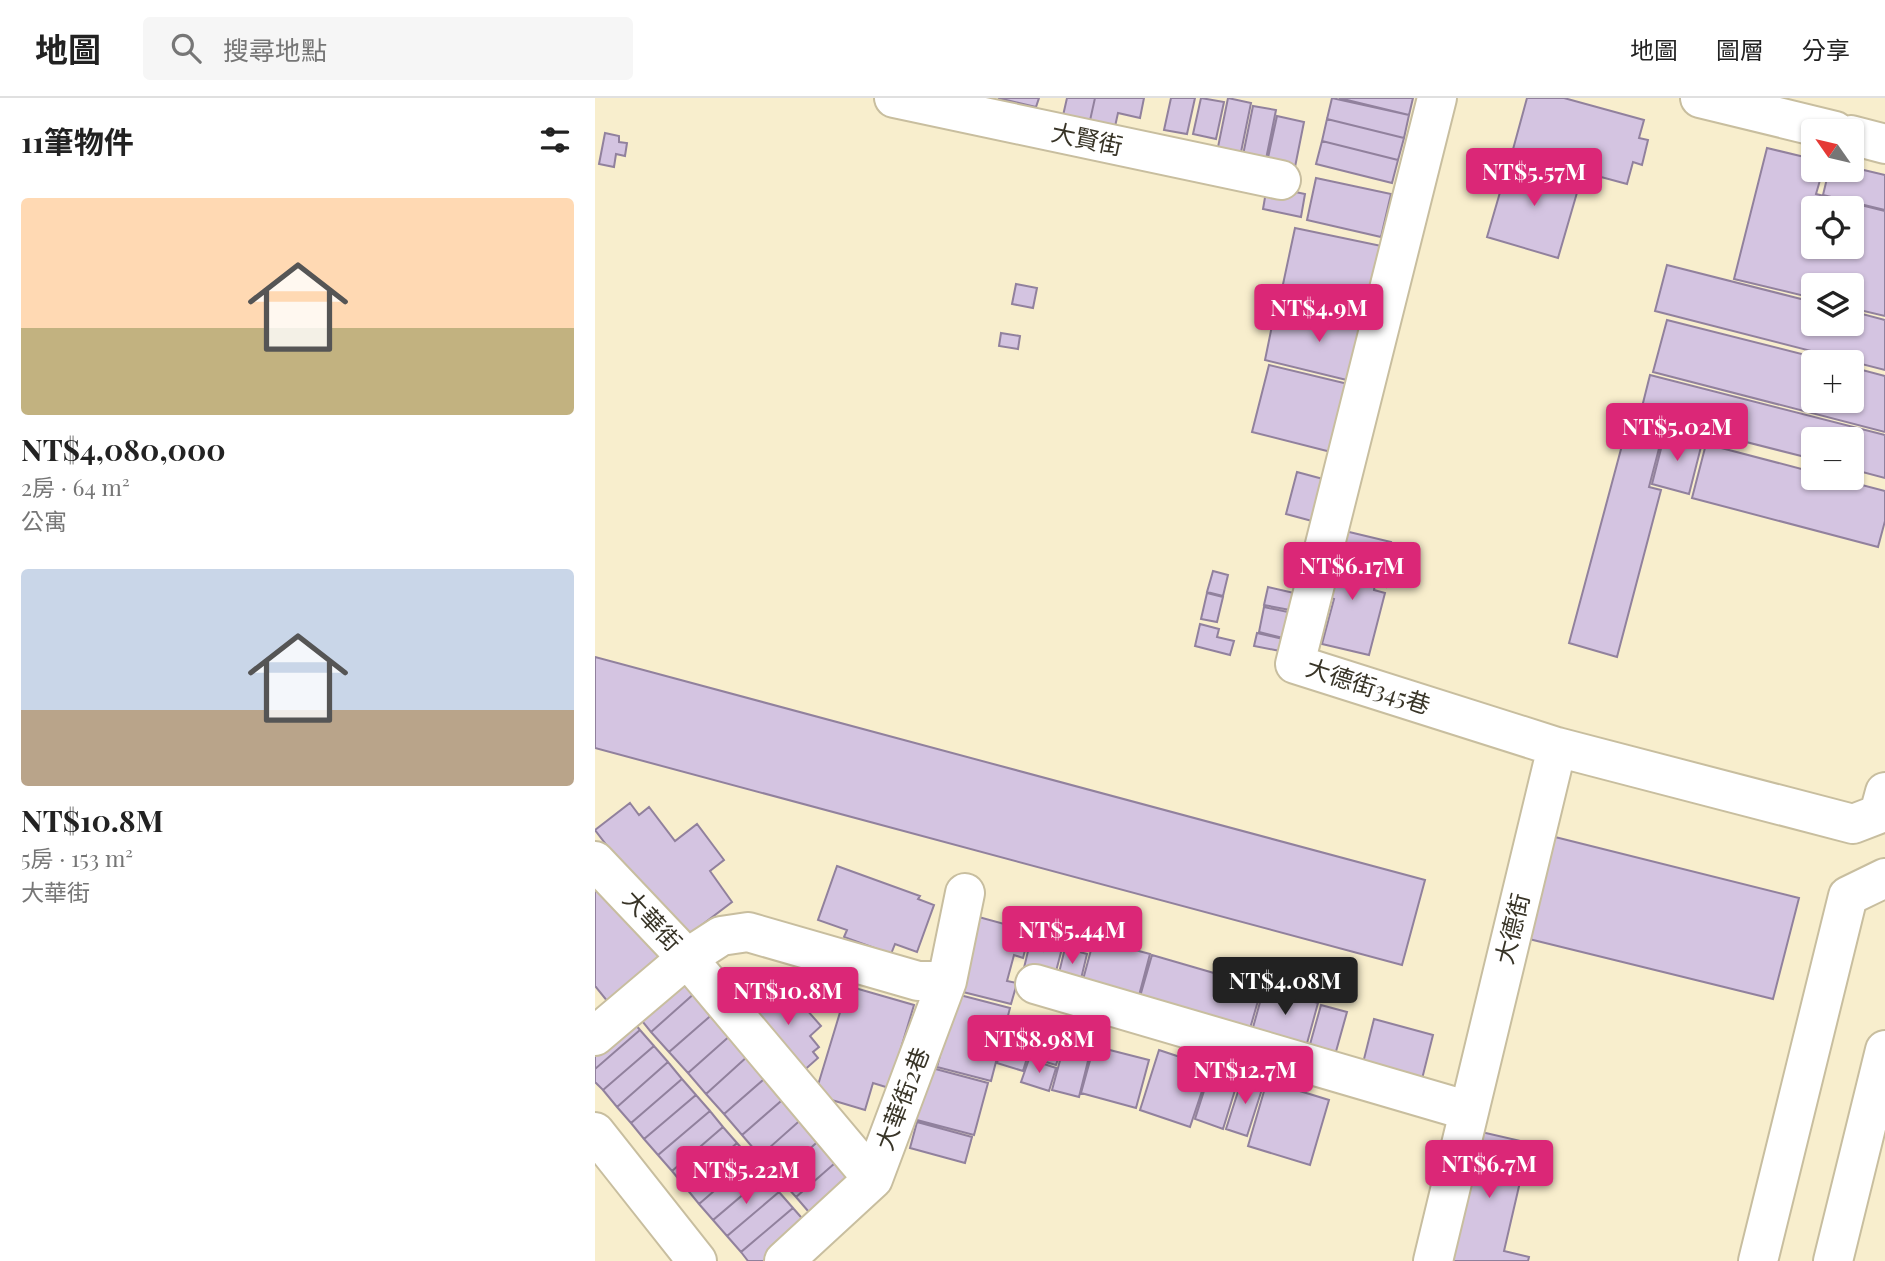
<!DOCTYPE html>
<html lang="zh-TW">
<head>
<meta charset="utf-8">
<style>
	body { margin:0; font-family:"Playfair Display","Noto Sans TC",serif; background:#f6f6f6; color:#222; height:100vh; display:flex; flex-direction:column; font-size:26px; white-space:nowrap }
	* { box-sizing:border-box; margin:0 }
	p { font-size:23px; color:#767676 }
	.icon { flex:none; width:38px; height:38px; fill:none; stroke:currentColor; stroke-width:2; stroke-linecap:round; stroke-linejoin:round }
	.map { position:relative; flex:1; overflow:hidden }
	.sheet { display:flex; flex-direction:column; background:#fff; width:595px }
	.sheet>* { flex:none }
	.needle { width:46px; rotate:304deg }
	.fabs { position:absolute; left:1206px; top:21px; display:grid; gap:14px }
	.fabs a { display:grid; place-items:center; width:63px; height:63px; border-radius:7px; background:#fff; box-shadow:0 2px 5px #0004; font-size:35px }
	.price { position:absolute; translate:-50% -60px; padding:0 16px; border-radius:7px; background:#db2777; color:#fff; font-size:23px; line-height:46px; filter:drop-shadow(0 2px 4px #0008) }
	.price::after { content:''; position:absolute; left:50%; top:42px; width:21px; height:16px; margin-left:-10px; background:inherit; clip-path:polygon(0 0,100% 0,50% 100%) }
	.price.current { background:#222; color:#fff }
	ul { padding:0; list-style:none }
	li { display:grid; align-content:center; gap:14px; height:371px; padding:0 21px }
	li span { display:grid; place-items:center; height:217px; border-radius:7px; color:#555 }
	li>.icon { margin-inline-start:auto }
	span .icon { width:126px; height:126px; fill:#fffc; stroke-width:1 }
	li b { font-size:30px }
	h2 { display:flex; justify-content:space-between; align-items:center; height:84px; padding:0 21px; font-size:30px }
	header { display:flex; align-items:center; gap:42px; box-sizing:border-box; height:98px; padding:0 35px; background:#fff; border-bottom:2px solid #e0e0e0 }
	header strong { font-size:33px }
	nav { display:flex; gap:38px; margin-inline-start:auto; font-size:24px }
	.search { width:490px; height:63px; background:#f6f6f6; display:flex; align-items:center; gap:18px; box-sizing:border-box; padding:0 24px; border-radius:7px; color:#767676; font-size:26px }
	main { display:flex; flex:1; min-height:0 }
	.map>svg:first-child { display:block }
	.building { fill:#d4c4e1; stroke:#91819d; stroke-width:2; fill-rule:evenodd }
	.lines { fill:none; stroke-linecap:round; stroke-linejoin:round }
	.minor-casing { stroke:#c8be9f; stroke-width:42 }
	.minor { stroke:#fff; stroke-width:38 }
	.labels { text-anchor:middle; stroke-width:5; stroke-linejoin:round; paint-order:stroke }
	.street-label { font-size:24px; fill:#383427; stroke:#fff }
</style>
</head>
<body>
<header>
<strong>地圖</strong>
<div class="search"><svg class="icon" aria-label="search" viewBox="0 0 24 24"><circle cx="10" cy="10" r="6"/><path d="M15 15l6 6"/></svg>搜尋地點</div>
<nav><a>地圖</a><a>圖層</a><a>分享</a></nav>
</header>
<main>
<section class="sheet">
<h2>11筆物件<svg class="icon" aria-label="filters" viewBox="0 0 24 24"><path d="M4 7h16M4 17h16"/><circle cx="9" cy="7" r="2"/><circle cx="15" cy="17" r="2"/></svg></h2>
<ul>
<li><span style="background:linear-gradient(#ffd9b3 60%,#c2b280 0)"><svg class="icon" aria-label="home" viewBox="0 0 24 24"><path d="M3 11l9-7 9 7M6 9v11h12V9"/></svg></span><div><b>NT$4,080,000</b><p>2房 · 64 m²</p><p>公寓</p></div></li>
<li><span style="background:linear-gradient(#c9d6e8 65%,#b9a48a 0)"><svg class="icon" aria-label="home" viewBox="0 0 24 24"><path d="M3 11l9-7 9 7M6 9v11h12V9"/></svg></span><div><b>NT$10.8M</b><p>5房 · 153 m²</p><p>大華街</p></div></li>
</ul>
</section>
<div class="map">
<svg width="1290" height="1163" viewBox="0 0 1290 1163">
	<rect width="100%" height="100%" fill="#f8eecd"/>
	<path class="building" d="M403 0H444L441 9Z
		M472 0H500L494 27 467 22Z
		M500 0H549L545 20 523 15 519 33 494 27Z
		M576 0H600L592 36 569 32Z
		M606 0 629 4 621 41 598 36Z
		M633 0 656 5 645 59 622 54Z
		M737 0 814 17 809 40 732 21Z
		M744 0H818L814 17Z
		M932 0H969L1049 22 1044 40 1053 42 1047 67 1038 64 1032 86 917 55Z
		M658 8 681 12 670 66 647 62Z
		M682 18 709 24 699 74 671 69Z
		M732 21 809 40 803 62 727 43Z
		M10 35 24 38V44L32 45 30 58 21 56 19 69 4 66Z
		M727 43 803 62 797 85 721 66Z
		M1172 50 1218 61V72H1228L1221 96 1290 113V218L1256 210V187H1218V200L1139 181ZM1218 110H1256V149H1218Z
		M915 60 986 81 963 160 892 139Z
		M1256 69 1290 77V112L1228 97 1234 72H1256Z
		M721 80 796 96 786 139 712 122Z
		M672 88 710 96 706 119 668 111Z
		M700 130 796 150 779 226 684 205Z
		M1072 167 1218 204V226H1256V213L1290 222V272L1060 213Z
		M421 186 442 190 438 210 417 206Z
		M681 208 778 230 764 285 670 262Z
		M1072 222 1238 264H1218V303H1256V269L1290 278V334L1058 274Z
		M406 235 425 238 423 251 404 248Z
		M674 267 753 286 736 354 657 334Z
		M1055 277 1290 337V380L1256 371V341H1218V361L1045 317Z
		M1033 325 1068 335 1054 389 1066 392 1022 559 974 545Z
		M1070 335 1107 345 1094 396 1057 386Z
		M1111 346 1218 374V380H1240L1290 393V423L1283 449 1097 400Z
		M702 374 728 381 717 423 691 416Z
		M750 433 796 444 791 464 745 453Z
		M730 455 795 471 791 489 780 486 779 492 790 495 774 557 727 546 739 501 719 496Z
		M618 473 633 477 628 498 612 494Z
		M673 489 699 495 695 512 669 507Z
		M612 495 628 499 622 524 606 521Z
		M669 509 693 514 688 540 664 534Z
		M605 526 624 531 622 539 639 543 635 557 600 548Z
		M662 535 688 541 685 553 659 548Z
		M0 559 830 782 807 867 0 650Z
		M35 705 44 717 54 709 80 743 102 726 129 762 115 773 137 804 99 833 90 850 0 732Z
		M960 739 1204 800 1178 901 934 841Z
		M242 768 325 798 323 801 339 807 322 854 300 846 296 856 249 839 252 832 223 822Z
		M0 778 72 862 17 909 0 888Z
		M380 818 435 833 428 860 419 857 412 883 422 885 416 906 360 892Z
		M454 830 471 835 459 881 428 874 434 849 448 853Z
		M499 841 555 856 542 905 486 889Z
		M470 850 492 856 485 885 463 879Z
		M557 857 667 889 654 934 544 902Z
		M92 865 110 886 56 934 39 913Z
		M110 886 128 907 74 954 56 934Z
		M253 888 319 907 294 990 278 985 270 1012 220 997Z
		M669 890 723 905 711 949 657 933Z
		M174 892 185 905 197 895 226 928 215 938 224 949 218 954 223 960 206 975 152 911Z
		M361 896 415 910 396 983 342 969Z
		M128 907 146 928 93 975 74 954Z
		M726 907 752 914 740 957 714 950Z
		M32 916 45 932 0 971V943Z
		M779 921 838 937 824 993 765 977Z
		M413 926 440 934 428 973 402 965Z
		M146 928 164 948 111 996 93 975Z
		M45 932 59 948 8 992 0 984V971Z
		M442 934 469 943 461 967 434 959Z
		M470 944 496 951 484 999 457 992Z
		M59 948 73 964 22 1009 8 992Z
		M164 948 183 969 129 1016 111 996Z
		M499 948 554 962 541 1010 486 995Z
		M564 952 615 969 595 1029 545 1012Z
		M434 961 461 970 454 993 426 984Z
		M73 964 87 981 36 1025 22 1009Z
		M617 968 645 976 628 1031 600 1021Z
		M183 969 201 990 147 1037 129 1016Z
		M333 969 393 985 379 1037 318 1021Z
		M648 978 669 985 652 1038 631 1031Z
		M87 981 101 997 49 1041 36 1025Z
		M672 983 734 1002 715 1067 653 1048Z
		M201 990 219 1010 165 1058 147 1037Z
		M101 997 115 1013 63 1057 49 1041Z
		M219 1010 237 1031 183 1079 165 1058Z
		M115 1013 128 1029 77 1073 63 1057Z
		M322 1024 377 1039 370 1065 315 1050Z
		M128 1029 142 1045 91 1090 77 1073Z
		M237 1031 255 1052 201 1099 183 1079Z
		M882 1033 934 1045 909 1153 934 1159 933 1163H852Z
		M142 1045 156 1061 104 1106 91 1090Z
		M255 1052 273 1072 219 1120 201 1099Z
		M156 1061 170 1078 118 1122 104 1106Z
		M170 1078 184 1094 132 1138 118 1122Z
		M184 1094 198 1110 146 1154 132 1138Z
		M198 1110 212 1126 169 1163H153L146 1154Z"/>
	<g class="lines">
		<defs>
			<path id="minor" d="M299 0 686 82
				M842 0 700 566 962 649 1258 726 1284 716 1290 694
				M1105 0 1240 33
				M1256 37 1290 46
				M0 763 92 860 278 1081
				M440 886 874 1013
				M0 938 92 860 126 838 153 834 323 883H352
				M0 1034 102 1163
				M189 1163 278 1081 352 883 370 795
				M838 1163 962 649
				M1163 1163 1253 798 1290 780
				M1238 1163 1290 952"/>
		</defs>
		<use href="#minor" class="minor-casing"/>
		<use href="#minor" class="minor"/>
	</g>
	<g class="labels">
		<g class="street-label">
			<text transform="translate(492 42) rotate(12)" y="8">大賢街</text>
			<text transform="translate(773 589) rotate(18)" y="8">大德街345巷</text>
			<text transform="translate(57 823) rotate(47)" y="8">大華街</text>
			<text transform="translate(918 831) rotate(-76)" y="8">大德街</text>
			<text transform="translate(308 1001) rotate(-69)" y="8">大華街2巷</text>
		</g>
	</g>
</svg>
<div class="fabs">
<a><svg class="needle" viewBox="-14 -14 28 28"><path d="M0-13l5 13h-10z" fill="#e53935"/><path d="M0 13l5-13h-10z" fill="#767676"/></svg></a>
<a><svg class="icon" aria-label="locate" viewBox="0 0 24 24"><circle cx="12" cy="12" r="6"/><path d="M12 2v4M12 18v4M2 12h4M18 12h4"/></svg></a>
<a><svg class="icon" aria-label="layers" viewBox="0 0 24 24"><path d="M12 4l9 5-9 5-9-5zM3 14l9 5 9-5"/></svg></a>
<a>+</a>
<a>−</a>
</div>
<b class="price" style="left:939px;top:110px">NT$5.57M</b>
<b class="price" style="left:724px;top:246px">NT$4.9M</b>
<b class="price" style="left:1082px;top:365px">NT$5.02M</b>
<b class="price" style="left:757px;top:504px">NT$6.17M</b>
<b class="price" style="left:477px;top:868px">NT$5.44M</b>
<b class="price current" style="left:690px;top:919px">NT$4.08M</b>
<b class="price" style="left:193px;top:929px">NT$10.8M</b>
<b class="price" style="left:444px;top:977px">NT$8.98M</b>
<b class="price" style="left:650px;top:1008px">NT$12.7M</b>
<b class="price" style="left:894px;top:1102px">NT$6.7M</b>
<b class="price" style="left:151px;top:1108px">NT$5.22M</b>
</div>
</main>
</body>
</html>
